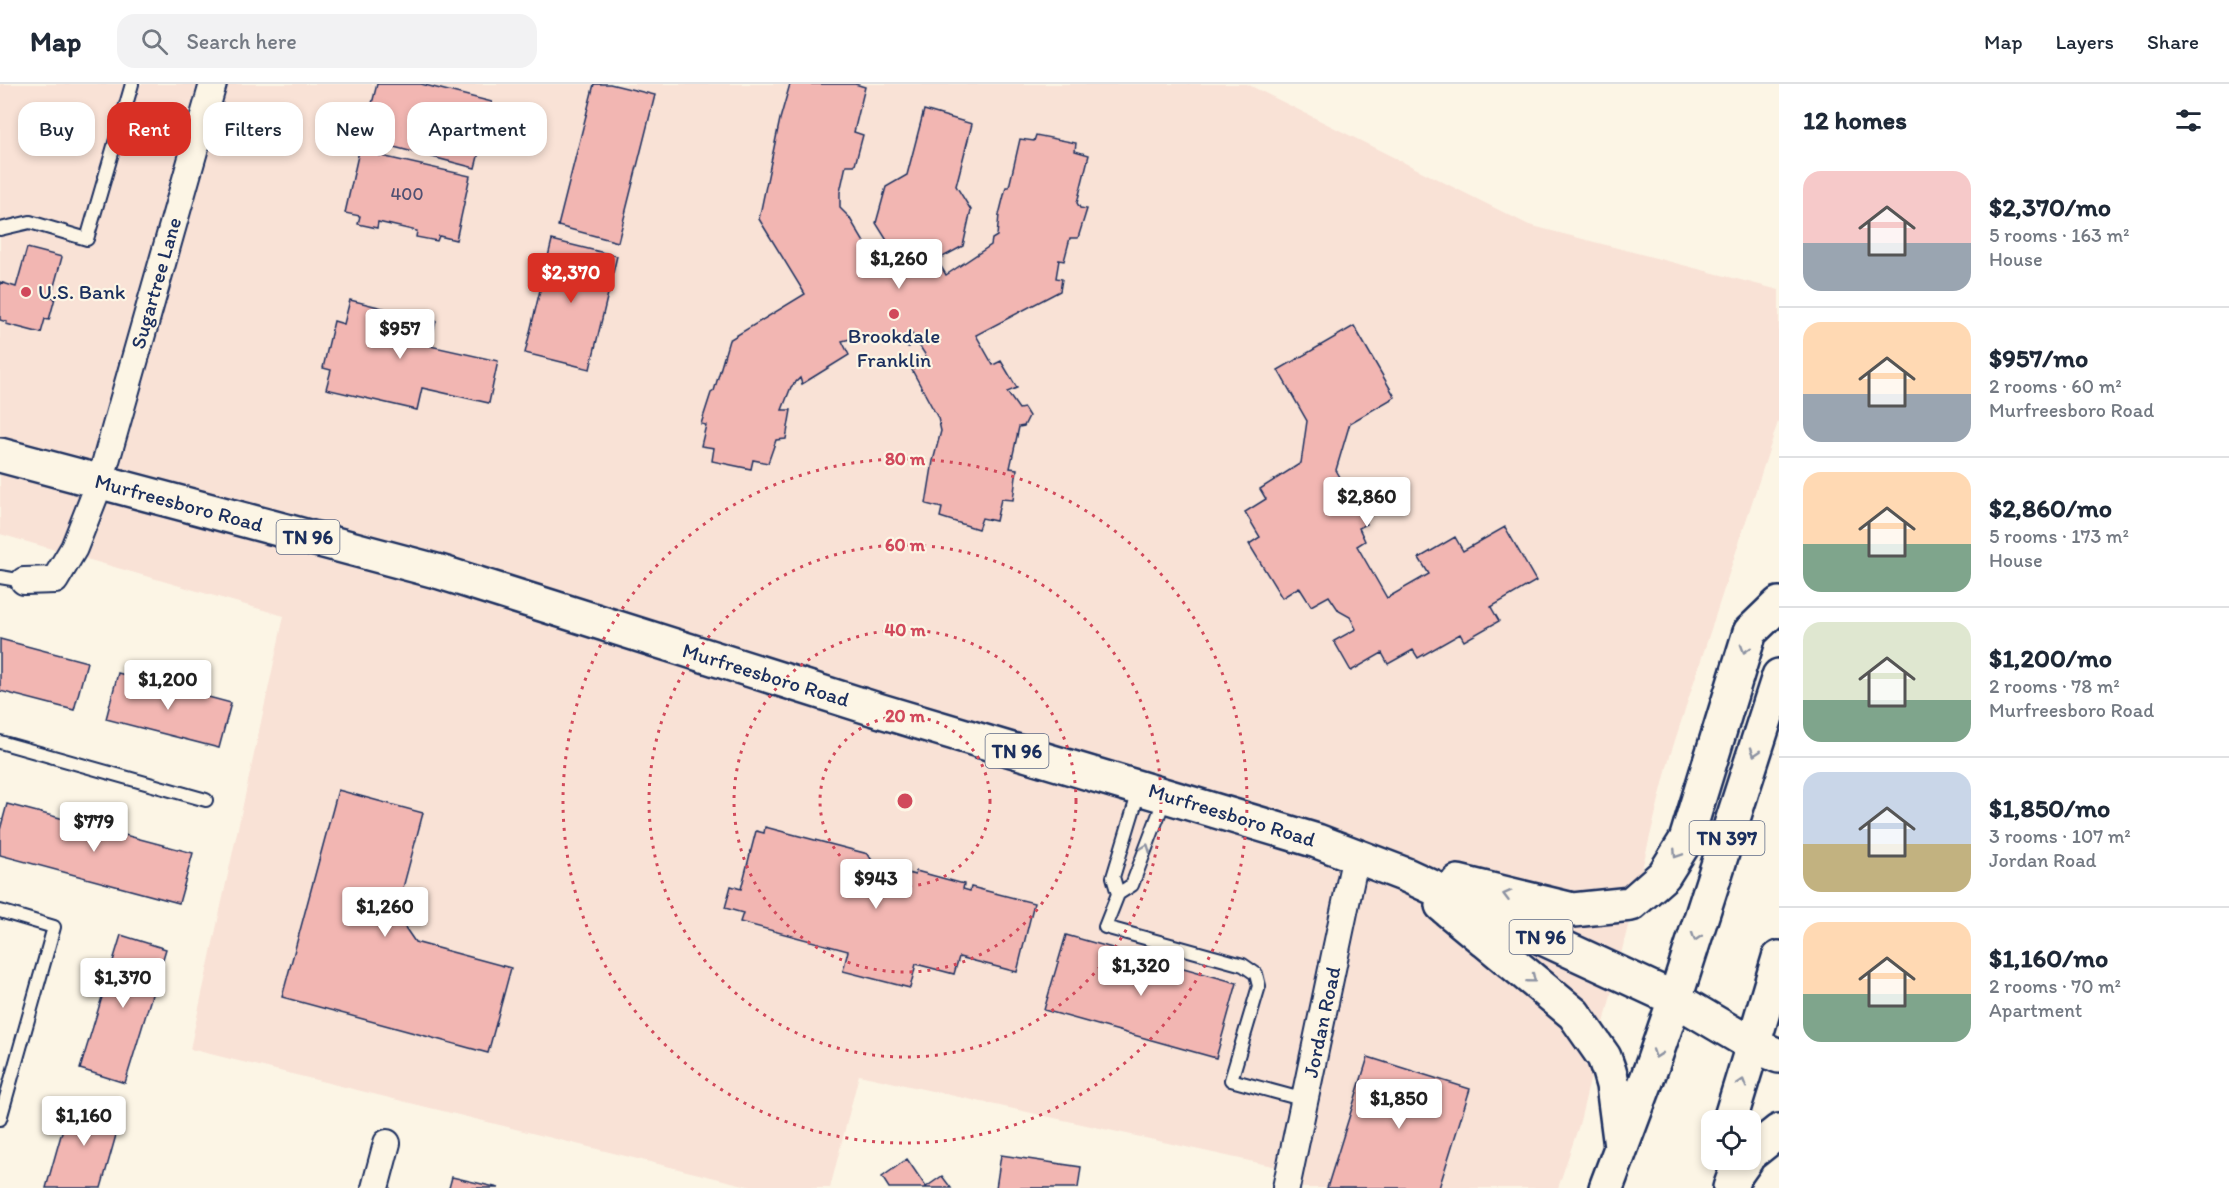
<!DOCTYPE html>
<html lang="en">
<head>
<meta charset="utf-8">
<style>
	body { margin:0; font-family:Itim,sans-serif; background:#f2f2f3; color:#1f2937; height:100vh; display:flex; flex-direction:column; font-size:22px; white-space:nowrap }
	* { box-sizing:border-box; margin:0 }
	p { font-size:20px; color:#747a83 }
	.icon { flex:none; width:33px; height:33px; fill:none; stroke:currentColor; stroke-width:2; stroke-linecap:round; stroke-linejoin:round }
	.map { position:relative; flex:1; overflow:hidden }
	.panel { display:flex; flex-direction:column; background:#fff; width:450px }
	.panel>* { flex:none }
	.top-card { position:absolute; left:18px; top:18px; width:570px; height:54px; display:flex; gap:12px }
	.fabs { position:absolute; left:1701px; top:1026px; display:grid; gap:12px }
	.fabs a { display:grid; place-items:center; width:60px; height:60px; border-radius:12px; background:#fff; box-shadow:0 3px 9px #0003; font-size:30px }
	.price { position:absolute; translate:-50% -51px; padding:0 14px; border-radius:6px; background:#fff; color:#222; font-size:20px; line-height:39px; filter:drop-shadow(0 2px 3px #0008) }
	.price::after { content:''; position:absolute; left:50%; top:36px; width:18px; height:14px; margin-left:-9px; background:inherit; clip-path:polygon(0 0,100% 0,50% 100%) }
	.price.current { background:#d93025; color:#fff }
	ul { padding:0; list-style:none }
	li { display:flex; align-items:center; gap:18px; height:150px; padding:0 24px }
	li+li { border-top:2px solid #e0e1e3 }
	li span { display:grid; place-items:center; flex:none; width:168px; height:120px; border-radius:18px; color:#555 }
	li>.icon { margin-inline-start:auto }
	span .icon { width:72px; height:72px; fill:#fffc; stroke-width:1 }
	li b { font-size:26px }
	h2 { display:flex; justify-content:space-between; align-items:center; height:72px; padding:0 24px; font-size:26px }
	.chip { padding:0 21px; border-radius:18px; background:#fff; box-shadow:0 3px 9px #0003; font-size:21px; line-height:54px }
	.chip.current { background:#d93025; color:#fff }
	header { display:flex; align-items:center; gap:36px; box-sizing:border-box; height:84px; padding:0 30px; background:#fff; border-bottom:2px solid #e0e1e3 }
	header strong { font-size:28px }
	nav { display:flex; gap:33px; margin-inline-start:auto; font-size:21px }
	.search { width:420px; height:54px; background:#f2f2f3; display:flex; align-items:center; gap:15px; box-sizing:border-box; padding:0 21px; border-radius:18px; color:#747a83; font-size:22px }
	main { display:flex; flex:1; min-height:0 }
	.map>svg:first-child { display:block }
	.built { fill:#f9e2d6 }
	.building { fill:#f2b6b2; stroke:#1b2f5e; stroke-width:1.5 }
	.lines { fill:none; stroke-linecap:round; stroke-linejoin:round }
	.lane-casing { stroke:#1b2f5e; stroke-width:16 }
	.street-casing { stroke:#1b2f5e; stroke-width:30 }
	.primary-casing { stroke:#1b2f5e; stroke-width:38 }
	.highway-casing { stroke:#1b2f5e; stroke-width:38 }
	.lane { stroke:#fcf5e5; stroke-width:12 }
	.street { stroke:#fcf5e5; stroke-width:26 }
	.primary { stroke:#fcf5e5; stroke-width:33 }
	.highway { stroke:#fcf5e5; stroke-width:33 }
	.oneway { stroke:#8c92a2 }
	.ring { fill:none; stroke:#d1495b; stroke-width:3; stroke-dasharray:3 6 }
	.poi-dot { fill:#d1495b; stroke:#fcf5e5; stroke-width:2 }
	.labels { text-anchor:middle; stroke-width:4.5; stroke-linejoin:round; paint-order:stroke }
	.number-label { font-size:18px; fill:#515173 }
	.shield { fill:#fcf5e5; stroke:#5e6a86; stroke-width:1.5 }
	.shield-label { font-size:20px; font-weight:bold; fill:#1b2f5e }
	.street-label { font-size:21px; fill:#1b2f5e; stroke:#fcf5e5 }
	.poi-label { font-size:21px; fill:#1b2f5e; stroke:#fcf5e5; text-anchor:start }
	.centre { fill:#d1495b; stroke:#fcf5e5; stroke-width:3 }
	.ring-label { font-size:18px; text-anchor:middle; font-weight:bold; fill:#d1495b; stroke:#fcf5e5; stroke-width:4.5; stroke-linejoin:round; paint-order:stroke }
</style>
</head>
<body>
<header>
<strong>Map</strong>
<div class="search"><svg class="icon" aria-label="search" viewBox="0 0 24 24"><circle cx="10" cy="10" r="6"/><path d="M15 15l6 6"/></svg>Search here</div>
<nav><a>Map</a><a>Layers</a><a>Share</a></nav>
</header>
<main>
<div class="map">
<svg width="1779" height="1104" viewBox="0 0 1779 1104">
	<rect width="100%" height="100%" fill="#fcf5e5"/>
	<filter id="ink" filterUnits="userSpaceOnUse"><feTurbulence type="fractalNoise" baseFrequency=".0167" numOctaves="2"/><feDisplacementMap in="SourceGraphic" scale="12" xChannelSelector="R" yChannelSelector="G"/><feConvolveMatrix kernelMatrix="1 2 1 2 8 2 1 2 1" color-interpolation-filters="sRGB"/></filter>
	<g filter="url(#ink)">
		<path class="built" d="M0 0H1247L1529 141 1779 206V335L1669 675 1579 1041 1558 1104H1298L1300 1088 859 991 830 1104H756L190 965 284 532 0 450Z"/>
		<path class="building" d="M377 0H421L492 18 475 84 363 55Z
			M594 0H610L655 11 618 158 558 142Z
			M790 0H855L865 3 854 48 863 51 855 81H846L840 108V124L849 133 875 177 893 166 876 139 886 103 907 91 924 26 972 40 956 102 971 126 963 162 937 176 946 191 991 161 992 155 997 152 999 131 1006 103H1009L1020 55 1034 57 1036 51 1076 59 1075 67 1089 71 1077 119 1080 124 1087 125 1078 154H1070L1064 177 1059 176 1056 194 1062 195 1060 207 976 251 993 281 1001 277 1017 304 1007 308 1019 325 1024 324 1029 332 1024 342 1019 343 1010 384 1017 385 1013 416 1001 415 996 437 982 434 978 445 940 433 942 424 926 420 933 377 941 347 938 334 912 286 928 275 912 250 909 263 862 252 842 257 849 271 802 300 800 294 791 303 782 326H791L786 355 776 356 768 379 753 376 751 385 712 377 714 364 701 362 706 341 701 340 711 309 714 307 729 256 805 210 759 135 780 35Z
			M359 67 470 92 456 156 439 152 437 157 416 153 417 147 378 138 377 144 358 140 360 132 345 129Z
			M552 156 617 172 590 285 525 269Z
			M27 164 62 173 51 213 55 214 49 236 45 235 41 249 6 240 7 238 0 236V198L16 203Z
			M350 216 436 237 430 262 498 277 489 319 422 304 417 326 326 305 331 286 323 284 334 237 344 240Z
			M1354 242 1395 313 1350 339 1336 386 1367 440 1359 444 1365 457 1357 462 1387 514 1429 490 1419 474 1455 453 1463 467 1505 443 1536 497 1491 523 1499 537 1464 557 1460 550 1418 574 1413 566 1388 580 1382 569 1351 587 1334 557 1356 545 1350 533 1339 527 1329 512 1311 522 1299 503 1282 514 1249 460 1260 453 1245 428 1266 415 1260 405 1301 379 1307 337 1278 286Z
			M0 555 87 578 74 626 0 607Z
			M118 589 231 619 219 664 106 635Z
			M338 706 423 729 396 830 415 858 511 884 488 969 282 913Z
			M7 720 193 769 179 819 0 771V746Z
			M765 743 868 770 874 780 915 791 916 787 964 800 963 805 970 807 971 803 1034 819 1017 888 959 873 954 890 916 880 910 904 843 887 848 867 740 838 743 829 725 824 731 802 741 805 756 747 764 749Z
			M121 851 166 865 125 999 80 985Z
			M1066 851 1237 899 1216 974 1044 926Z
			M1368 973 1470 1005 1439 1104H1327Z
			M71 1016 122 1030 101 1104H46Z
			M1001 1071 1081 1083 1078 1104H996Z
			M907 1075 926 1103 942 1092 951 1104H889L882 1093Z
			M452 1093 499 1104H449Z"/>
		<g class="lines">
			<defs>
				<path id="lane" d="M0 145 30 138 87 155 132 0
					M0 493 24 497
					M0 658 206 716
					M1140 704 1113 793 1118 810 1105 843 1243 881 1256 890 1259 902 1231 996 1305 1016
					M1118 810 1132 801 1165 714
					M0 827 54 843 0 1035"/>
				<path id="street" d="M24 497 55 496 74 464 100 398 213 0
					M375 1104 387 1059
					M1286 1104 1356 771"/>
				<path id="primary" d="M1779 874 1753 961 1779 972
					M1675 915 1779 592"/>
				<path id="highway" d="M0 371 440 488 881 627 1317 757 1406 791 1675 915 1753 961 1730 1036
					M1458 798 1573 826 1631 820 1664 791 1686 756 1750 548 1779 520
					M1442 821 1574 930 1604 973 1609 987 1613 1001 1621 1063
					M1750 1070 1779 1047
					M1606 1104 1653 979 1675 915
					M1730 1104 1734 1093 1746 1076"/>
			</defs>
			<use href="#lane" class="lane-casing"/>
			<use href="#street" class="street-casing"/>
			<use href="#primary" class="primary-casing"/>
			<use href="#highway" class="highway-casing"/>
			<use href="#lane" class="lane"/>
			<use href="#street" class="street"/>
			<use href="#primary" class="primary"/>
			<use href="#highway" class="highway"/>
		</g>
		<defs><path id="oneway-chevron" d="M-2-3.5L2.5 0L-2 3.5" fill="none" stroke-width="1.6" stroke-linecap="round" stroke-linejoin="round" transform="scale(1.5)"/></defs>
		<g class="oneway">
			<use href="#oneway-chevron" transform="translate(1745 565) rotate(107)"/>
			<use href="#oneway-chevron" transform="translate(1755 668) rotate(108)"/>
			<use href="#oneway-chevron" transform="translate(1146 764) rotate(-69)"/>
			<use href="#oneway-chevron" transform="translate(1677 770) rotate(123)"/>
			<use href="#oneway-chevron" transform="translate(1507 811) rotate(-165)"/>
			<use href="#oneway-chevron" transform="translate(1696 853) rotate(108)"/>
			<use href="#oneway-chevron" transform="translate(1532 895) rotate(39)"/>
			<use href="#oneway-chevron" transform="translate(1657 970) rotate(109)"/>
			<use href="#oneway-chevron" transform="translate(1742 999) rotate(-73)"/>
		</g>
	</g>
	<g class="ring">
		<circle cx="905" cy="717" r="85"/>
		<circle cx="905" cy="717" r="171"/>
		<circle cx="905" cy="717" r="256"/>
		<circle cx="905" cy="717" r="342"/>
	</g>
	<g class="poi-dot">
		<circle cx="26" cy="208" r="6"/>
		<circle cx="894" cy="230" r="6"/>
	</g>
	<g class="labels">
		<g class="number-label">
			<text x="407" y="116">400</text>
		</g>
		<g class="shield">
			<rect x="276.5" y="436" width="63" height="34" rx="4.5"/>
			<rect x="985.5" y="650" width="63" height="34" rx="4.5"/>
			<rect x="1689.5" y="737" width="75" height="34" rx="4.5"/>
			<rect x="1509.5" y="836" width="63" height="34" rx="4.5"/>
		</g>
		<g class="shield-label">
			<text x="308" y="460">TN 96</text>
			<text x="1017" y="674">TN 96</text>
			<text x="1727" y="761">TN 397</text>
			<text x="1541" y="860">TN 96</text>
		</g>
		<g class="street-label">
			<text transform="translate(156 199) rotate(-74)" y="7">Sugartree Lane</text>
			<text transform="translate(179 419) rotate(15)" y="7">Murfreesboro Road</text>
			<text transform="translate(766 591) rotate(17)" y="7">Murfreesboro Road</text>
			<text transform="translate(1232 731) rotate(17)" y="7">Murfreesboro Road</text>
			<text transform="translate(1322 938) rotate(-78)" y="7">Jordan Road</text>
		</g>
		<g class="poi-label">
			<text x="38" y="215">U.S. Bank</text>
			<text x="894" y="259" text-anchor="middle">Brookdale<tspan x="894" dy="24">Franklin</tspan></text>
		</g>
	</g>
	<circle cx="905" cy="717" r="9" class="centre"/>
	<g class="ring-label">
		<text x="905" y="381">80 m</text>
		<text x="905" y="467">60 m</text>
		<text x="905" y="552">40 m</text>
		<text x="905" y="638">20 m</text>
	</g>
</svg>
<div class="fabs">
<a><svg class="icon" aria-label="locate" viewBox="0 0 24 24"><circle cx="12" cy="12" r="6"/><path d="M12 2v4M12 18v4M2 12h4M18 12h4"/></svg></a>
</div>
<b class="price" style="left:899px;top:206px">$1,260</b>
<b class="price current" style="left:571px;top:220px">$2,370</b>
<b class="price" style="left:400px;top:276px">$957</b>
<b class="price" style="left:1367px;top:444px">$2,860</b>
<b class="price" style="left:168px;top:627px">$1,200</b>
<b class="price" style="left:94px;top:769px">$779</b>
<b class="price" style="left:876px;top:826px">$943</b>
<b class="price" style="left:385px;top:854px">$1,260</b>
<b class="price" style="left:1141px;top:913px">$1,320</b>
<b class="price" style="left:123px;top:925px">$1,370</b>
<b class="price" style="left:1399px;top:1046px">$1,850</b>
<b class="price" style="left:84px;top:1063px">$1,160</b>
<div class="top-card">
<a class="chip">Buy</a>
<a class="chip current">Rent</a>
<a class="chip">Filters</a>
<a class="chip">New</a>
<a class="chip">Apartment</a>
</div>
</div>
<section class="panel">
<h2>12 homes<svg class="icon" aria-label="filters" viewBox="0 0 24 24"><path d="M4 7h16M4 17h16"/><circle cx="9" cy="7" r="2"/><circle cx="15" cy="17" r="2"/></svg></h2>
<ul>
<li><span style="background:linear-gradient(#f6c9c9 60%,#9aa5b1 0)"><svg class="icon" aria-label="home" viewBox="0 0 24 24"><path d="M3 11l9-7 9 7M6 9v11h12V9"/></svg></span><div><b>$2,370/mo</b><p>5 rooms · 163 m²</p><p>House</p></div></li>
<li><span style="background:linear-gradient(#ffd9b3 60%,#9aa5b1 0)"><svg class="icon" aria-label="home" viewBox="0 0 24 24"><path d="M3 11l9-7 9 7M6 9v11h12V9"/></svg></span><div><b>$957/mo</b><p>2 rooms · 60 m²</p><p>Murfreesboro Road</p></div></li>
<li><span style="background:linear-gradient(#ffd9b3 60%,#7fa58c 0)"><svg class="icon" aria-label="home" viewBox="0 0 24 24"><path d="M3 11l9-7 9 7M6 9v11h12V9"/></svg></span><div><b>$2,860/mo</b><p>5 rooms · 173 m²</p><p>House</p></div></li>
<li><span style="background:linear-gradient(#dfe7d0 65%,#7fa58c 0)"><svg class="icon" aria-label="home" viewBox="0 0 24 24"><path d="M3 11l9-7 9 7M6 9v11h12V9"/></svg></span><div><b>$1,200/mo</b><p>2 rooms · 78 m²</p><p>Murfreesboro Road</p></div></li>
<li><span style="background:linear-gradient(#c9d6e8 60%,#c2b280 0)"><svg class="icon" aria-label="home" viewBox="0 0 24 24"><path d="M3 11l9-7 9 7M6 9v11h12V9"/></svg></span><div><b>$1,850/mo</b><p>3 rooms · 107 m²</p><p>Jordan Road</p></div></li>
<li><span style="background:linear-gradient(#ffd9b3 60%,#7fa58c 0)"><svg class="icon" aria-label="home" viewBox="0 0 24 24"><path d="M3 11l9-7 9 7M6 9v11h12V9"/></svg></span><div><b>$1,160/mo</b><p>2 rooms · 70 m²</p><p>Apartment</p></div></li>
</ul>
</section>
</main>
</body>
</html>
